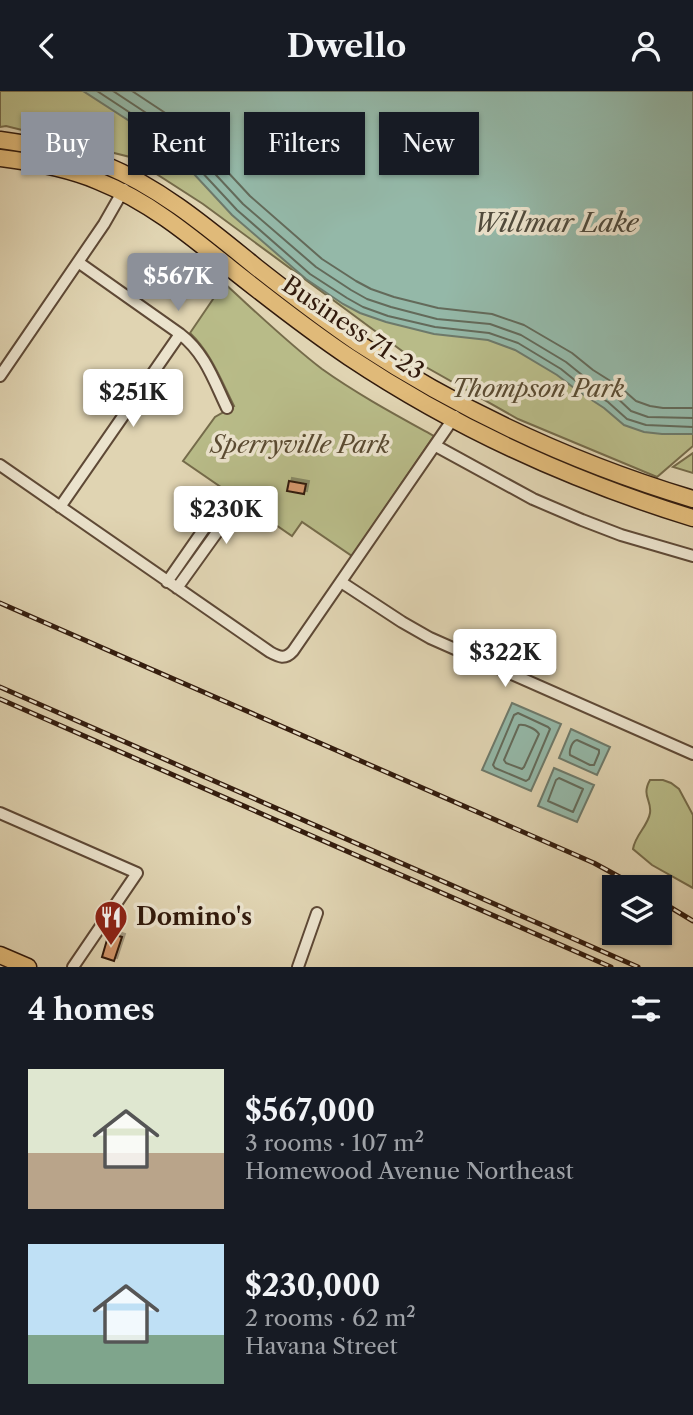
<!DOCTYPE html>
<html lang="en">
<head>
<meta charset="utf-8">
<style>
	body { margin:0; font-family:"Libre Caslon Text",serif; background:#20242c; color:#f1f3f6; height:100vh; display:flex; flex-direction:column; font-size:26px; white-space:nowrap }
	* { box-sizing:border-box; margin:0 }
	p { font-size:23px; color:#9ea1a6 }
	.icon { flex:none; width:38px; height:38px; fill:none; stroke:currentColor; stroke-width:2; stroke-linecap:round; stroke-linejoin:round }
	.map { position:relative; height:876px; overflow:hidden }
	.panel { display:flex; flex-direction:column; background:#171b24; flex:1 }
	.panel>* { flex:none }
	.guide { position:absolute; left:21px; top:21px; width:651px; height:63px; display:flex; gap:14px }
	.fabs { position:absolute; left:602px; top:784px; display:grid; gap:14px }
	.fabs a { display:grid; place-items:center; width:70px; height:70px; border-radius:0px; background:#171b24; box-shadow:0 2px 5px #0004; font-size:35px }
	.price { position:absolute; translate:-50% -60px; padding:0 16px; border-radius:7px; background:#fff; color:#222; font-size:23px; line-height:46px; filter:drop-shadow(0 2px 4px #0008) }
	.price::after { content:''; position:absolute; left:50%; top:42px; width:21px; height:16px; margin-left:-10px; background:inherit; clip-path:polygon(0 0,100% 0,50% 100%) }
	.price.selected { background:#8c9099; color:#fff }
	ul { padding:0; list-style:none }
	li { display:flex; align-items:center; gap:21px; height:175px; padding:0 28px }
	li span { display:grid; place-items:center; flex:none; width:196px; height:140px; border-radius:0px; color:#555 }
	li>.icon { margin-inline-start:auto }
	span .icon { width:84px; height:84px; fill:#fffc; stroke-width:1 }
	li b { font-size:30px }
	h2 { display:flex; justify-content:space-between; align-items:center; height:84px; padding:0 28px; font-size:30px }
	.chip { padding:0 24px; border-radius:0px; background:#171b24; box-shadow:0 2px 5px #0004; font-size:24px; line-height:63px }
	.chip.selected { background:#8c9099; color:#fff }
	header { display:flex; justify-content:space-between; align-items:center; height:91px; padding:0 28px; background:#171b24; font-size:32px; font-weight:700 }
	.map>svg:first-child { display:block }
	.green { fill:#b8bb88; stroke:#756b4a; stroke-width:2 }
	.water { fill:#94b8a8; stroke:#6d796a; stroke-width:2 }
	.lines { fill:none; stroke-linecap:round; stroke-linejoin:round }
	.shore { stroke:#636a5a; stroke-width:2 }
	.building { fill:#d4986d; stroke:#321b0d; stroke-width:2; filter:url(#shadow) }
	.minor-casing { stroke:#5e4936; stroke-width:14 }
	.highway-casing { stroke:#321b0d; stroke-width:19 }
	.minor { stroke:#ebe3cd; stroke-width:10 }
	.highway { stroke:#e0ba79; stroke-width:16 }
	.rail-casing { stroke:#321b0d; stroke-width:5 }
	.rail { stroke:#ebe3cd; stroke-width:2.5; stroke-dasharray:8; stroke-linecap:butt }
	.labels { text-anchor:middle; stroke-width:7; stroke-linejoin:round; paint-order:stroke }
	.street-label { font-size:24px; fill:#321b0d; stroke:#ebe3cd }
	.park-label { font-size:24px; font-style:italic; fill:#5a4b32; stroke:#ebe3cd }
	.poi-label { font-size:24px; font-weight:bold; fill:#321b0d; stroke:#ebe3cd; text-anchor:start }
	.water-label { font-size:26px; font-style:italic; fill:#4f4a3c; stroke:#ebe3cd }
</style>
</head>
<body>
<header><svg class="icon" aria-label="back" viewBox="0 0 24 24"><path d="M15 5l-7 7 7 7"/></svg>Dwello<svg class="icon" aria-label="person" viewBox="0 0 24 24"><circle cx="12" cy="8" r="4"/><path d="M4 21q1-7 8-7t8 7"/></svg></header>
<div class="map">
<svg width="693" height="876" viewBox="0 0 693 876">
	<defs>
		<filter id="shadow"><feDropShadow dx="3" dy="-3" stdDeviation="0" flood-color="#0004"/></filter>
	</defs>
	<rect width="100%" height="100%" fill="#e0d4b2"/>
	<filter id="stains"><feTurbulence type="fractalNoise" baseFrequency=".00286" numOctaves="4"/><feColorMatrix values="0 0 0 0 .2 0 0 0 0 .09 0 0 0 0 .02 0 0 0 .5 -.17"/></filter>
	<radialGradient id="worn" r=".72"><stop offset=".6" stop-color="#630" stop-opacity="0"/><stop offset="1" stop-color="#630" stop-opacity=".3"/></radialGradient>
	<path class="green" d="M0 0H90L528 254 693 328V355L657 386 518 328 417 271 203 113 130 66 6 35 0 36Z
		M224 192C256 221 288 252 322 278 357 303 396 324 434 345L352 465 302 431 292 445 183 370 215 326 234 315C221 289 211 262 190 242Z
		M693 362V382L673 376Z
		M650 689H663L671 692 679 698 693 724V797L652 774 633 758C635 744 648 735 650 722 652 709 641 705 650 689Z"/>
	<path class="water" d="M83 0H693V343H662L644 341 624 334 604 317 578 300 557 284 515 259 488 249 434 243 386 231 360 222 343 213 306 188 232 124 168 55Z
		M512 612 561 633 531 700 482 679Z
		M571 638 610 656 597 684 559 667Z
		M554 677 594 694 577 731 538 715Z"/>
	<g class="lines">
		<path class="shore" d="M97 0 173 50 237 119 310 183 347 207 363 216 388 225 435 236 489 242 518 252 561 278 582 295 608 311 627 328 646 334 693 336
			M113 0 178 43 243 113 316 176 351 199 367 208 391 216 437 228 490 233 521 244 566 271 587 288 614 304 631 320 648 326 693 327
			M132 0 185 35 250 105 322 168 356 190 371 198 394 206 438 217 492 223 524 234 572 262 593 279 620 296 636 310 650 315 663 317H693
			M518 622 548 636 550 638 529 688 526 690 495 677 493 674 514 624Z
			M519 634C525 633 536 638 539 643L524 676 522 678 506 672 504 669Z
			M577 649 599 659V662L594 674H590L570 664C569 659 572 650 577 649Z
			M559 687 583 698 573 721 548 710 556 689Z"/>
	</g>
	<path class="building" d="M289 390 306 393 304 403 287 400Z
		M109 842 122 846 114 870 102 866Z"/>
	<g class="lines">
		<defs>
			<path id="minor" d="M78 171 180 243C205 262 214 290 227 317
				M0 285 104 133 124 98
				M436 355 533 408 582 429 621 444 693 465
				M0 374 270 561C279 566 285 569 293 560L455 325
				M60 416 180 243
				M167 491 222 412 225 409 231 410 233 413V419L177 497
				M341 491 402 531 430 547 693 663
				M0 722 137 782 73 876
				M298 876 317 822"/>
			<path id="highway" d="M0 49C35 54 70 60 103 73 161 97 208 137 256 176 289 202 323 228 358 252 463 321 573 372 693 408
				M0 67C33 71 67 77 98 90 148 110 188 143 230 177 269 208 307 238 349 266 457 338 569 389 693 427
				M0 864 28 876"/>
		</defs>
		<use href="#minor" class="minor-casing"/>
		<use href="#highway" class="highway-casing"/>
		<use href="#minor" class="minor"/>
		<use href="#highway" class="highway"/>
		<defs>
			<path id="rail" d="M0 512 594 772 638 796
				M0 596 638 876
				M0 608 611 876
				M660 810 693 830"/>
		</defs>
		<use href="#rail" class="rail-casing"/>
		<use href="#rail" class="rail"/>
	</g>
	<defs>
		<symbol id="restaurant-pin" viewBox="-11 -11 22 30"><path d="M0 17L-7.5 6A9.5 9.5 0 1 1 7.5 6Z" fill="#8f2418" stroke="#ebe3cd"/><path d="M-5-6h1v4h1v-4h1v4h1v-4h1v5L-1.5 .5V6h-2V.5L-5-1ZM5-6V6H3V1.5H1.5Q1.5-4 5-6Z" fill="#fff"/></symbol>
	</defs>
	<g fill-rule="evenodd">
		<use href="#restaurant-pin" x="92" y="807" width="38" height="52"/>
	</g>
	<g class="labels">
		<g class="street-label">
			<text transform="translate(353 237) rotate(34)" y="8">Business 71-23</text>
		</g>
		<g class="park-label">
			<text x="538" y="306">Thompson Park</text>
			<text x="300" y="362">Sperryville Park</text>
		</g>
		<g class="poi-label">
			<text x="136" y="834">Domino's</text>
		</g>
		<g class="water-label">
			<text x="556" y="141">Willmar Lake</text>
		</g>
	</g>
	<rect width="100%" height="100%" filter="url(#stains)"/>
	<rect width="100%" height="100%" fill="url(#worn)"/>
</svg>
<div class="fabs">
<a><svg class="icon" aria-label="layers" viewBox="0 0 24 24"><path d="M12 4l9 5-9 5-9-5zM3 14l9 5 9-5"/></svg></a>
</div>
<b class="price selected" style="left:178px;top:222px">$567K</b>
<b class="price" style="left:133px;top:338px">$251K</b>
<b class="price" style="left:226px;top:455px">$230K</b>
<b class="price" style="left:505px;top:598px">$322K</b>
<div class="guide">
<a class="chip selected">Buy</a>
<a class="chip">Rent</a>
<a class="chip">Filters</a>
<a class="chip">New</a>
</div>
</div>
<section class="panel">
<h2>4 homes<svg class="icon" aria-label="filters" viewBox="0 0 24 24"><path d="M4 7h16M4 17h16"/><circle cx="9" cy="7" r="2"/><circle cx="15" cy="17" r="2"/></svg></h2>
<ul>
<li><span style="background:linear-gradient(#dfe7d0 60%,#b9a48a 0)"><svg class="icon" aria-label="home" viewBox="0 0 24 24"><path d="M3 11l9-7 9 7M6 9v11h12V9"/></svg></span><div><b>$567,000</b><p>3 rooms · 107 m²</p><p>Homewood Avenue Northeast</p></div></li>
<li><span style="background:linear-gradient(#bfe0f5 65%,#7fa58c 0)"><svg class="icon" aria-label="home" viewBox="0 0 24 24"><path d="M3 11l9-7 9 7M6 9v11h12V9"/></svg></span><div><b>$230,000</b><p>2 rooms · 62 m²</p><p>Havana Street</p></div></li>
</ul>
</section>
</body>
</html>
